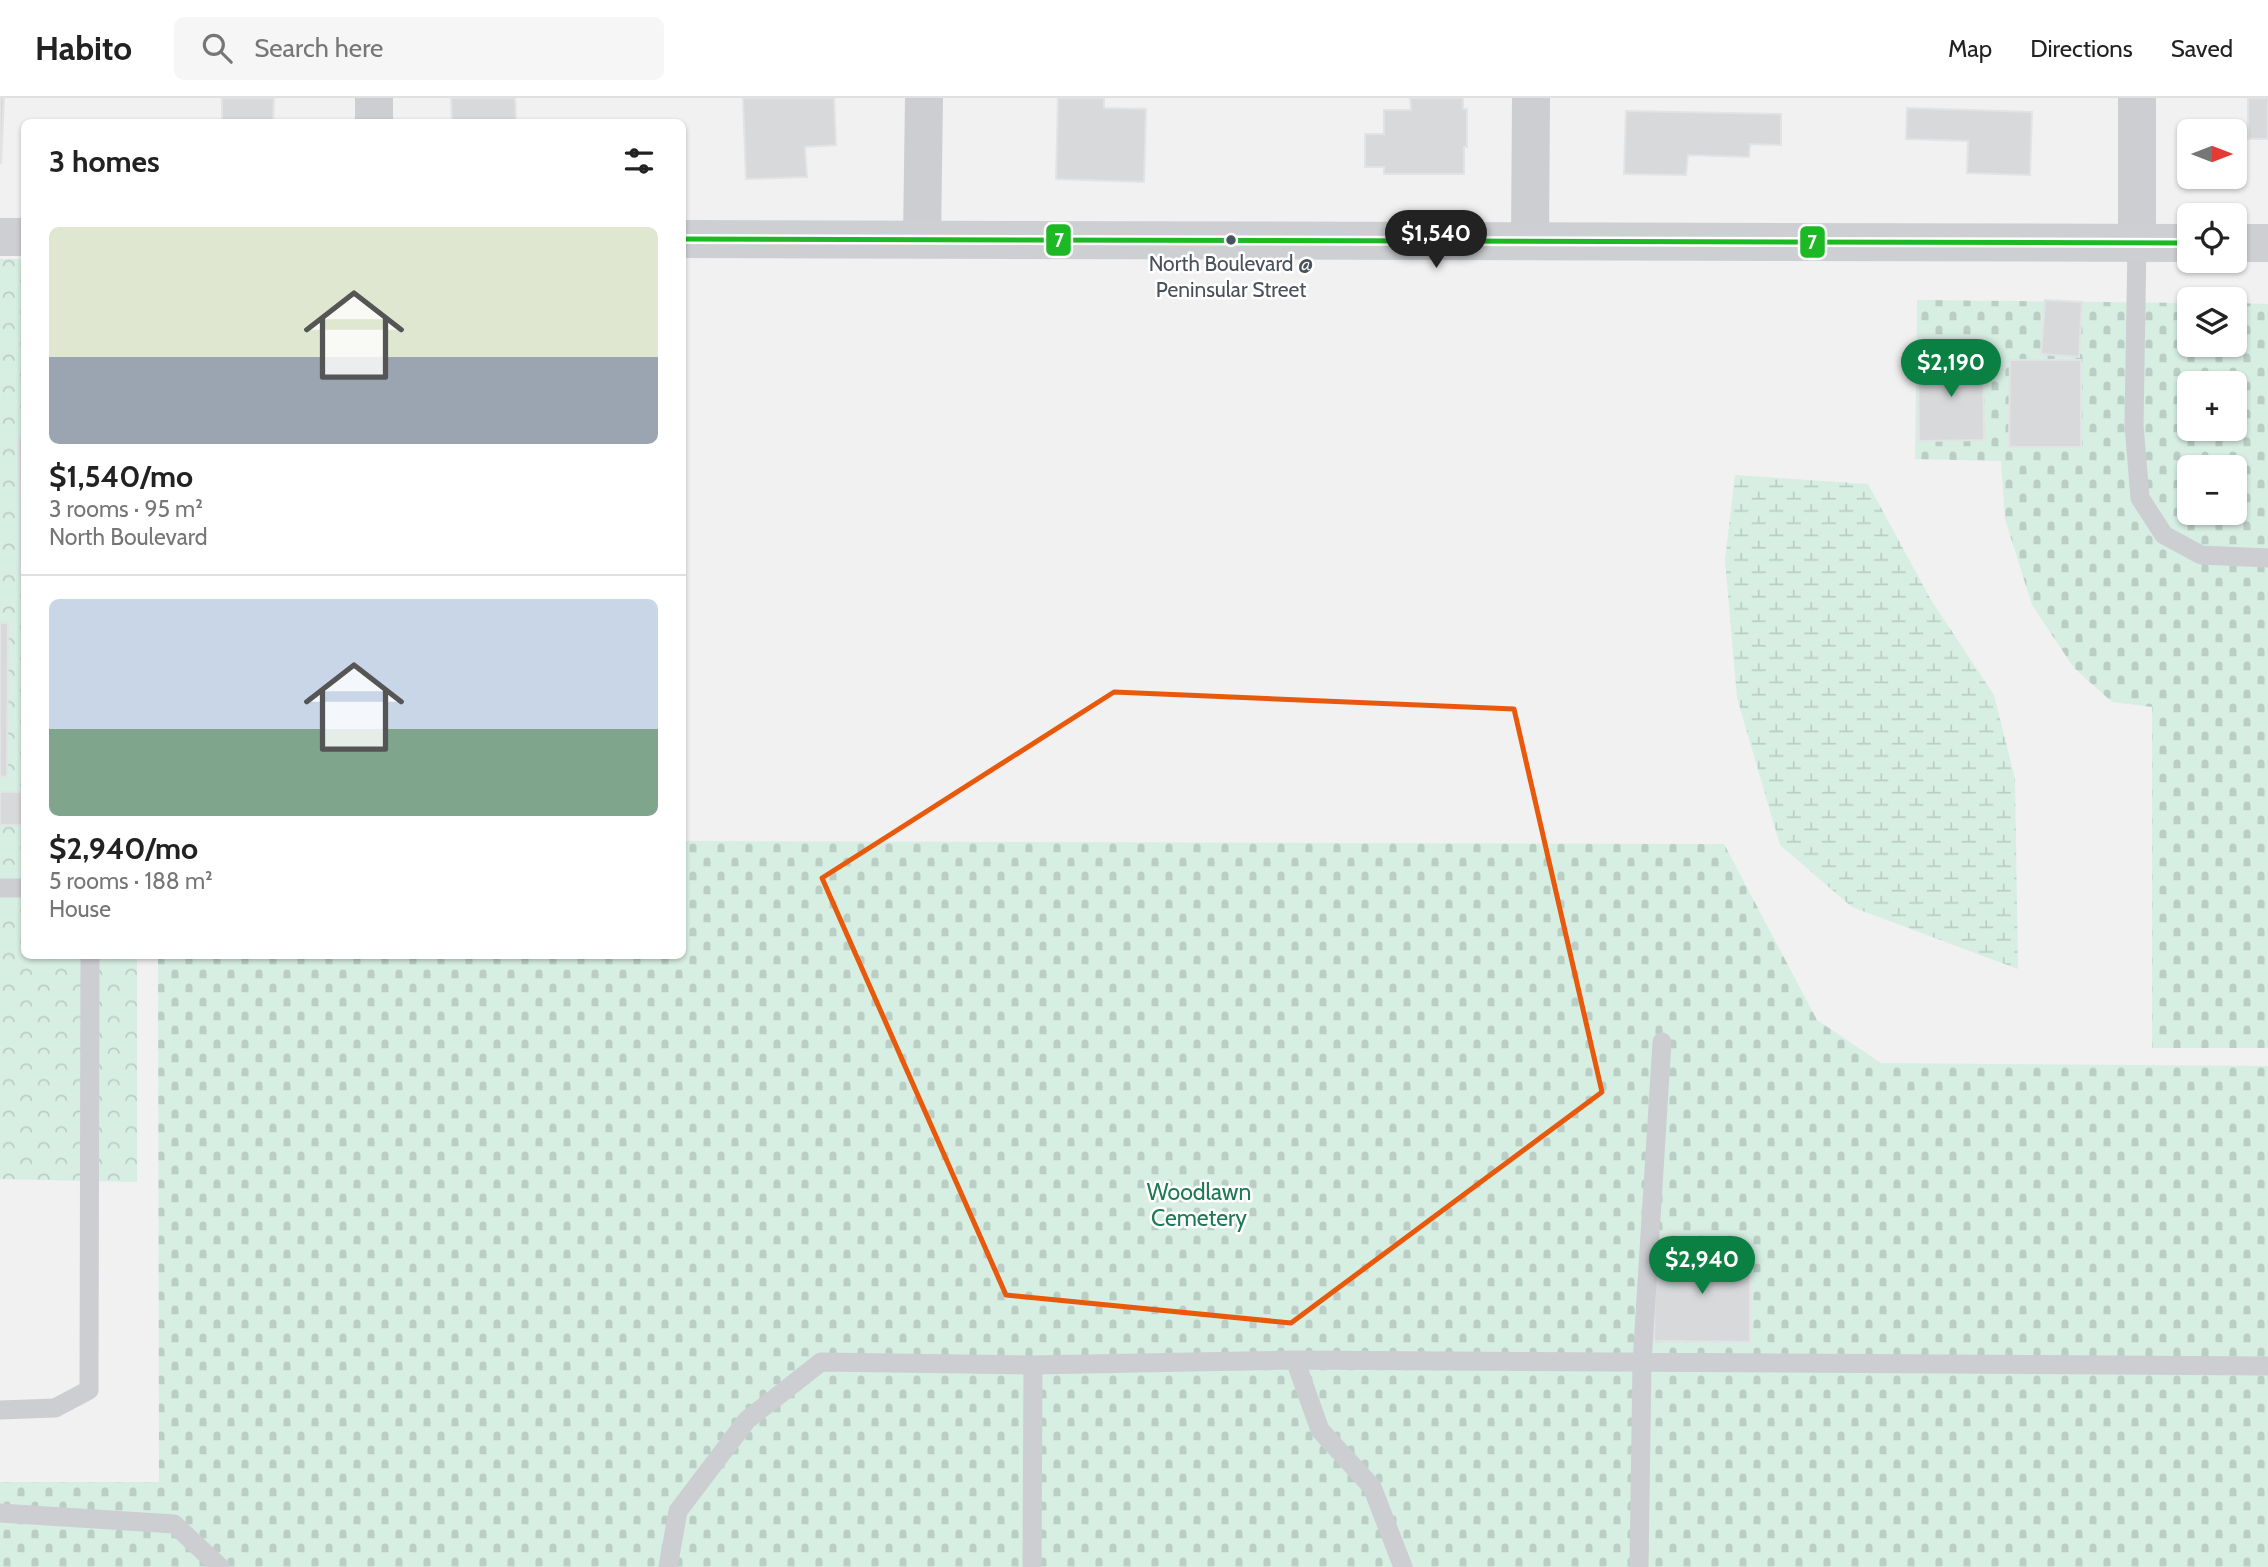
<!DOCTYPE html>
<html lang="en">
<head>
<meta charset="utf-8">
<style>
	body { margin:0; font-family:Cabin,sans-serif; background:#f6f6f6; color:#222; height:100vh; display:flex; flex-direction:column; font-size:26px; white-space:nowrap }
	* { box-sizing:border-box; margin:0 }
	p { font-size:23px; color:#767676 }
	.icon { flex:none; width:38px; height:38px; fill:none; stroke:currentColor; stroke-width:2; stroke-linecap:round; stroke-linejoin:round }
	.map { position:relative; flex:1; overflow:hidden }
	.sheet { position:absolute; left:21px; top:21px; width:665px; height:840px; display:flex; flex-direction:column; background:#fff; border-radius:10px; box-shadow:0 2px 5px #0004 }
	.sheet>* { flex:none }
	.needle { width:46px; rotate:90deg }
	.buttons { position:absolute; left:2177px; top:21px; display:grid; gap:14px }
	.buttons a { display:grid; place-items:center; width:70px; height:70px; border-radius:10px; background:#fff; box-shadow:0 2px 5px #0004; font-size:35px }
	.price { position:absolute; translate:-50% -60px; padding:0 16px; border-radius:24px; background:#0b8043; color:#fff; font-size:23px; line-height:46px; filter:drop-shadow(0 2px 4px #0008) }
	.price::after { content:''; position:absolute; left:50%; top:42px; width:21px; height:16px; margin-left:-10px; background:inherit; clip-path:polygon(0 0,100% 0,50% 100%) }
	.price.on { background:#222; color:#fff }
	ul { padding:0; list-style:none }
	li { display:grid; align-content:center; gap:14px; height:371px; padding:0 28px }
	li+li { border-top:2px solid #e0e0e0 }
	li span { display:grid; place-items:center; height:217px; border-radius:10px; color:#555 }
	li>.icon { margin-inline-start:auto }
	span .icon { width:126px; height:126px; fill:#fffc; stroke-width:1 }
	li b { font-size:30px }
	h2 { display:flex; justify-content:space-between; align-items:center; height:84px; padding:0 28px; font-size:30px }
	header { display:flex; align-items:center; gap:42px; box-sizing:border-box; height:98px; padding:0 35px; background:#fff; border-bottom:2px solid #e0e0e0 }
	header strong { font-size:33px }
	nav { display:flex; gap:38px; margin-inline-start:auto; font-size:24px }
	.search { width:490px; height:63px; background:#f6f6f6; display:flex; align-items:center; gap:18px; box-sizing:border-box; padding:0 24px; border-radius:10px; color:#767676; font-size:26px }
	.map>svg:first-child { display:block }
	.wetland { fill:url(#wetland-marsh) }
	.cemetery { fill:url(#cemetery-stones); fill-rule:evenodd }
	.park { fill:url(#park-crowns) }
	.building { fill:#d8d9db; stroke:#e2e3e4; stroke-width:2 }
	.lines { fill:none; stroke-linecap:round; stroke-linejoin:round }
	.lane { stroke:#ccced1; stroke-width:19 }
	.street { stroke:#ccced1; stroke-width:38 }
	.secondary { stroke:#cdcfd2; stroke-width:38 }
	.bus-1-casing { stroke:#fff; stroke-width:10 }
	.bus-1 { stroke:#1db925; stroke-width:5 }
	.marked { fill:none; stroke:#e8590c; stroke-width:5; stroke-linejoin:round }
	.bus-dot { fill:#49515c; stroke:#fff; stroke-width:2.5 }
	.labels { text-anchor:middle; stroke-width:5; stroke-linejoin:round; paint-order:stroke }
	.bus-label { font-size:21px; fill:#49515c; stroke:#fff }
	.park-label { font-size:23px; fill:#1e7956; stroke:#fff }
	.line-badge { stroke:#fff; stroke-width:2.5 }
	.badge-label { font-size:19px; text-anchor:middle; font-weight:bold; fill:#fff }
</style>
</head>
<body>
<header>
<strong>Habito</strong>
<div class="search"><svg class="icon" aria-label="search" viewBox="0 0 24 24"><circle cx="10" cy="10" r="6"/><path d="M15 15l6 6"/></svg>Search here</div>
<nav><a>Map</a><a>Directions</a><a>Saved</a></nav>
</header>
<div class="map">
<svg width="2268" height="1469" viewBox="0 0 2268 1469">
	<defs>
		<pattern id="wetland-marsh" width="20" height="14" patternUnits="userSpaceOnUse" patternTransform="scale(1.75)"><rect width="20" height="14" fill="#d7eee3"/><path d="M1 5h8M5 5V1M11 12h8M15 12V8" fill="none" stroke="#bacec5"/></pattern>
		<pattern id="cemetery-stones" width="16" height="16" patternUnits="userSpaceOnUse" patternTransform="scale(1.75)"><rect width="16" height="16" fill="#d7eee3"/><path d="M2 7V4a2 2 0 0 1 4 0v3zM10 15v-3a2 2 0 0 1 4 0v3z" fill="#bacec5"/></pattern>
		<pattern id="park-crowns" width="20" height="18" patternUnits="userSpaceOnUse" patternTransform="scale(1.75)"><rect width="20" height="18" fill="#d7eee3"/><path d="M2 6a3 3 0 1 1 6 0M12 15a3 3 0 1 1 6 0" fill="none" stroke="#bacec5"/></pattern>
	</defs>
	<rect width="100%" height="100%" fill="#f1f1f1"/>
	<path class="wetland" d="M1735 377 1868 386 1931 502 1994 597 2015 681 2018 871 1852 809 1780 747 1737 600 1725 462Z"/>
	<path class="cemetery" d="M1917 202 2189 205V247H2235V205L2268 206V950H2152V609L2112 604 2074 570 2032 507 2005 421 2001 363 1915 361ZM2189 285H2235V331H2189ZM2189 369H2235V415H2189Z
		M683 743 1724 746 1817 922 1881 965 2268 968V1469H0V1384H159L158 858H682Z"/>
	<path class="park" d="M0 161H24V858H137V1084L0 1081Z"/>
	<path class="building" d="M0 0H4L1 65H0Z
		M222 0H274L273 24H222Z
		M451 0H515L516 24H452Z
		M743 0H834L836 47 805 49 807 79 746 81Z
		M1058 0H1104V10L1146 11 1144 84 1056 81Z
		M1410 0H1463V11H1467V49H1464V76H1384V69H1365V36H1384V12H1411Z
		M2248 0H2268V41H2248Z
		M1907 10 2032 14 2030 77 1967 75 1968 43 1906 41Z
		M1626 13 1781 16V47L1750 46 1749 59 1688 57 1686 77 1624 76Z
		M2045 202 2082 204 2079 259 2041 256Z
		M1918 259H1983L1984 342 1919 343Z
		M2010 262H2081V349H2009Z
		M19 339H24V482H21Z
		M0 525H8L7 679 0 678Z
		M0 694H24V727H0Z
		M1655 1153H1750V1244L1654 1243Z"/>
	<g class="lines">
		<path class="lane" d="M2137 145 2134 327 2140 400 2164 437 2201 457 2268 460
			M0 790H24
			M1295 1262 1320 1332 1372 1389 1403 1469
			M0 1312 55 1310 89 1292 90 858
			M0 1415 174 1426 220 1469
			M668 1469 678 1413 747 1322 821 1264 1033 1267 1295 1262 2268 1268
			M1032 1469 1033 1267
			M1639 1469 1642 1265 1662 944"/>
		<path class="street" d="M374 24V0
			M922 141 924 0
			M1530 143 1531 0
			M2137 145V0"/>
		<path class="secondary" d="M0 139H24
			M682 141 2189 145
			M2235 145H2268"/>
		<defs>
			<path id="bus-1" d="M682 141 2189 145"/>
		</defs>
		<use href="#bus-1" class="bus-1-casing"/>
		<use href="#bus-1" class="bus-1"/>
	</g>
	<path class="marked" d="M1114 594 1514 611 1602 994 1291 1225 1006 1197 822 780Z"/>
	<circle class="bus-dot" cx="1231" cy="142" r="6"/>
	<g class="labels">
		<g class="bus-label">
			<text x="1231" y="173">North Boulevard @<tspan x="1231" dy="26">Peninsular Street</tspan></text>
		</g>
		<g class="park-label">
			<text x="1199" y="1102">Woodlawn<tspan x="1199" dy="26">Cemetery</tspan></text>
		</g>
	</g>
	<g class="line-badge">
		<rect x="1045" y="125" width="27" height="34" rx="7" fill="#1db925"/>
		<rect x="1799" y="127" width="27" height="34" rx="7" fill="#1db925"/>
	</g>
	<g class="badge-label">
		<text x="1059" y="149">7</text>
		<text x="1812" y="151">7</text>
	</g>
</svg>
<div class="buttons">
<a><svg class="needle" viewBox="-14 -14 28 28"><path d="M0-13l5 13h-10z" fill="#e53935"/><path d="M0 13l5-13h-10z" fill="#767676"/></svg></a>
<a><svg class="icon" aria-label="locate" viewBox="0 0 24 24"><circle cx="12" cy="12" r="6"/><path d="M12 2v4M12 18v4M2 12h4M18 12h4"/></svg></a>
<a><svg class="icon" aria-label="layers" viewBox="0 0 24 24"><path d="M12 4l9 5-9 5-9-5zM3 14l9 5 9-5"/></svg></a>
<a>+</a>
<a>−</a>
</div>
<b class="price on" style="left:1436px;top:172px">$1,540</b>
<b class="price" style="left:1951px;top:301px">$2,190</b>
<b class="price" style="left:1702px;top:1198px">$2,940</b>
<section class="sheet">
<h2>3 homes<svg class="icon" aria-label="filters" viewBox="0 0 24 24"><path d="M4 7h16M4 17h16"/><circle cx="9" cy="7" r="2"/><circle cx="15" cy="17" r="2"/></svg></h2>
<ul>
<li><span style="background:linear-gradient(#dfe7d0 60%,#9aa5b1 0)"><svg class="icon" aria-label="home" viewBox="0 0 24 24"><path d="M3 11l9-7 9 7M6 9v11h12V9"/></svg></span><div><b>$1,540/mo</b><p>3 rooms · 95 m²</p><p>North Boulevard</p></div></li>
<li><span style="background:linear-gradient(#c9d6e8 60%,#7fa58c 0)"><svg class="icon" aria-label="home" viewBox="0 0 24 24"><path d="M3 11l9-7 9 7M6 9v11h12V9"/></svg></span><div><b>$2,940/mo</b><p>5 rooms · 188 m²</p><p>House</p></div></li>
</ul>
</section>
</div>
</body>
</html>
